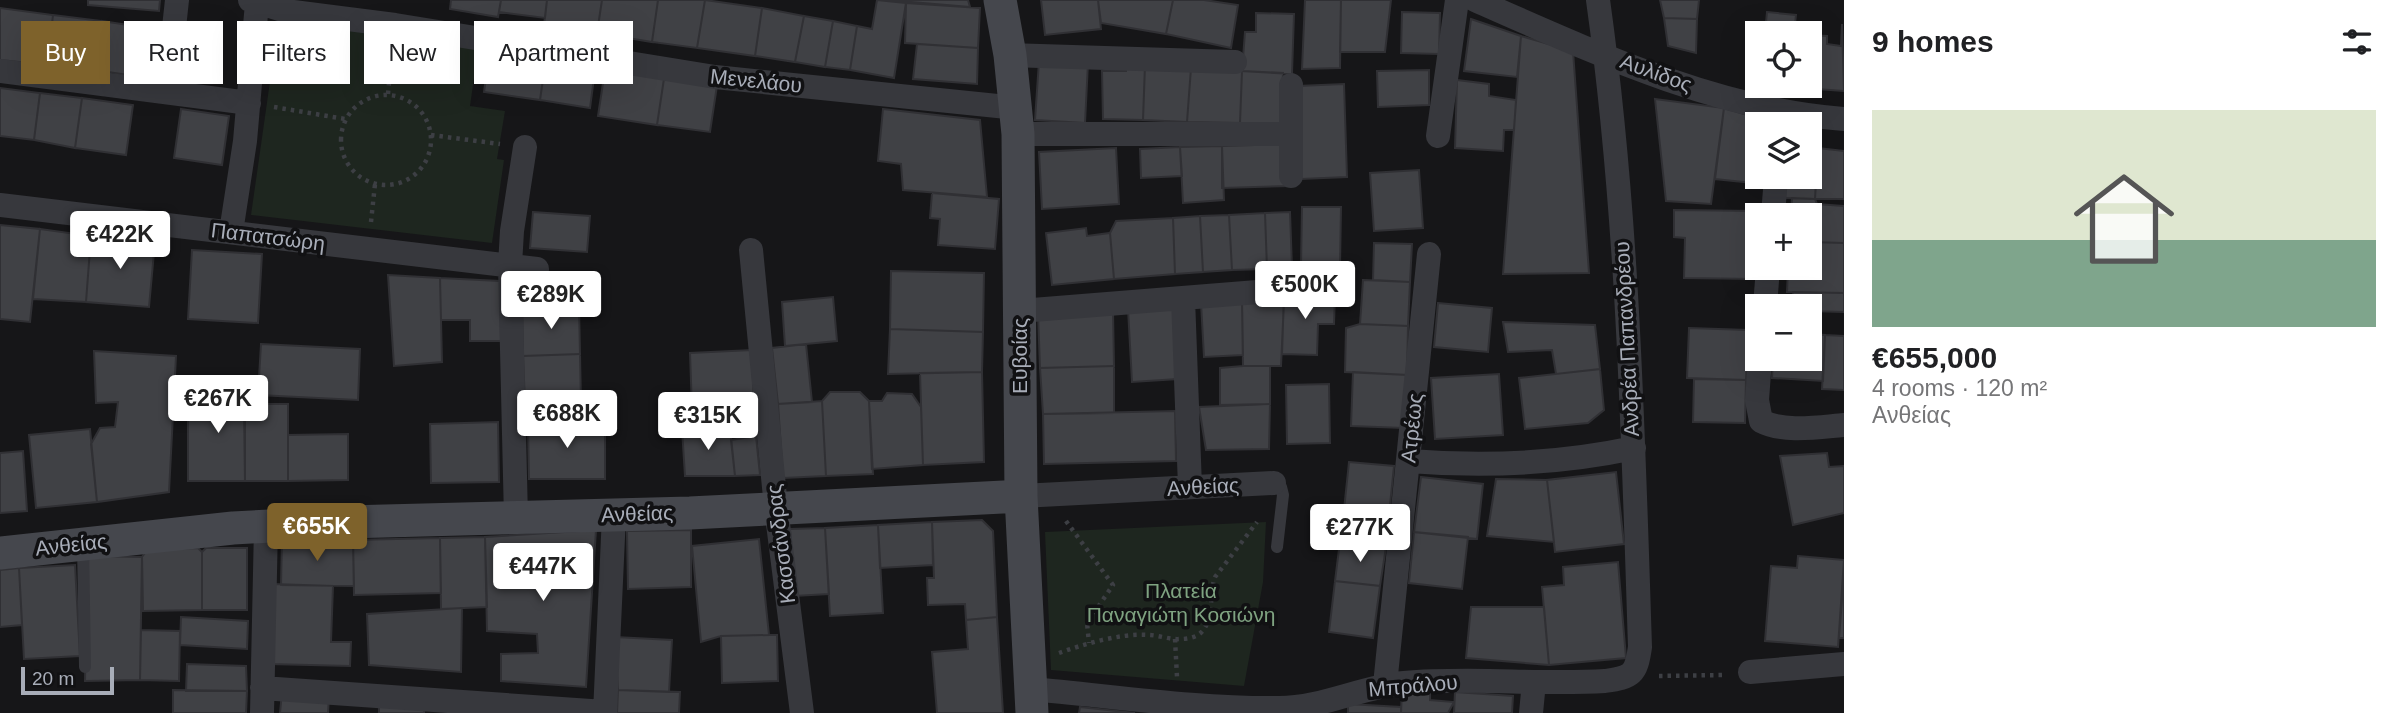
<!DOCTYPE html>
<html lang="en">
<head>
<meta charset="utf-8">
<style>
	body { margin:0; font-family:Helvetica,sans-serif; background:#f6f6f6; color:#202124; height:100vh; display:flex; flex-direction:column; font-size:26px; white-space:nowrap }
	* { box-sizing:border-box; margin:0 }
	p { font-size:23px; color:#757577 }
	.icon { flex:none; width:38px; height:38px; fill:none; stroke:currentColor; stroke-width:2; stroke-linecap:round; stroke-linejoin:round }
	.map { position:relative; flex:1; overflow:hidden }
	.sheet { display:flex; flex-direction:column; background:#fff; width:560px }
	.sheet>* { flex:none }
	.guide { position:absolute; left:21px; top:21px; width:665px; height:63px; display:flex; gap:14px }
	.controls { position:absolute; left:1745px; top:21px; display:grid; gap:14px }
	.controls a { display:grid; place-items:center; width:77px; height:77px; border-radius:0px; background:#fff; box-shadow:0 7px 28px #0002; font-size:35px }
	.scale { position:absolute; left:21px; bottom:18px; width:93px; box-sizing:border-box; padding-left:7px; border:4px solid #a8adb8; border-top:0; font-size:19px; line-height:24px; white-space:nowrap; color:#a8adb8; -webkit-text-stroke:5px #111113; paint-order:stroke }
	.price { position:absolute; translate:-50% -60px; padding:0 16px; border-radius:7px; background:#fff; color:#222; font-size:23px; line-height:46px; filter:drop-shadow(0 2px 4px #0008) }
	.price::after { content:''; position:absolute; left:50%; top:42px; width:21px; height:16px; margin-left:-10px; background:inherit; clip-path:polygon(0 0,100% 0,50% 100%) }
	.price.active { background:#7e622b; color:#fff }
	ul { padding:0; list-style:none }
	li { display:grid; align-content:center; gap:14px; height:371px; padding:0 28px }
	li+li { border-top:2px solid #e0e0e0 }
	li span { display:grid; place-items:center; height:217px; border-radius:0px; color:#555 }
	li>.icon { margin-inline-start:auto }
	span .icon { width:126px; height:126px; fill:#fffc; stroke-width:1 }
	li b { font-size:30px }
	h2 { display:flex; justify-content:space-between; align-items:center; height:84px; padding:0 28px; font-size:30px }
	.pill { padding:0 24px; border-radius:0px; background:#fff; box-shadow:0 7px 28px #0002; font-size:24px; line-height:63px }
	.pill.active { background:#7e622b; color:#fff }
	main { display:flex; flex:1; min-height:0 }
	.map>svg:first-child { display:block }
	.park { fill:#1e261f }
	.building { fill:#404145; stroke:#303034; stroke-width:2 }
	.lines { fill:none; stroke-linecap:round; stroke-linejoin:round }
	.path { stroke:#3d3f44; stroke-width:4.5; stroke-dasharray:3.5 5; stroke-linecap:butt }
	.service { stroke:#37383d; stroke-width:12 }
	.minor { stroke:#37383d; stroke-width:24 }
	.secondary { stroke:#45474d; stroke-width:33 }
	.labels { text-anchor:middle; stroke-width:7; stroke-linejoin:round; paint-order:stroke }
	.street-label { font-size:21px; fill:#a8adb8; stroke:#111113 }
	.park-label { font-size:21px; fill:#7fa381; stroke:#111113 }
</style>
</head>
<body>
<main>
<div class="map">
<svg width="1844" height="713" viewBox="0 0 1844 713">
	<rect width="100%" height="100%" fill="#161618"/>
	<path class="park" d="M279 18 478 50 470 106 505 111 497 159 504 160 492 243 251 215Z
		M1266 522 1263 582 1244 686 1051 670 1045 532Z"/>
	<path class="building" d="M88 0H160L159 11 88 5Z
		M451 0H501L498 17 450 9Z
		M501 0H547L545 18 499 12Z
		M547 0H602L597 33 544 25Z
		M602 0H658L652 42 597 33Z
		M658 0H705L697 48 652 42Z
		M705 0 762 8 755 56 697 48Z
		M877 0 906 3 894 78 850 70 857 26 872 29Z
		M968 0 970 7 887 0Z
		M1041 0H1098L1101 29 1045 35Z
		M1098 0H1173L1166 34 1101 23Z
		M1173 0H1204L1238 5 1231 48 1166 34Z
		M1305 0H1341L1340 68 1302 69Z
		M1341 0H1391L1385 52H1340Z
		M1660 0H1699L1697 19 1664 18Z
		M906 3 980 8 978 48 905 43Z
		M0 8 53 15 47 65 0 60Z
		M762 8 804 16 795 62 755 56Z
		M1402 12 1440 13 1439 54 1401 53Z
		M1767 12 1796 15 1795 24 1810 25 1808 33H1765Z
		M1256 13 1294 14 1292 74 1242 71 1245 32H1256Z
		M53 15 102 21 95 70 47 65Z
		M804 16 833 21 825 67 795 62Z
		M1664 18 1697 19 1696 53 1668 46Z
		M1471 19 1521 36 1517 77 1464 71Z
		M102 21 161 30 154 79 95 70Z
		M833 21 857 26 850 70 825 67Z
		M1842 24 1844 91 1774 86H1810V35L1827 36V44L1841 46Z
		M1521 36 1573 51 1589 273 1503 274Z
		M917 44 978 48 977 84 913 79Z
		M490 51 546 59 540 100 484 92Z
		M546 59 596 63 590 108 540 100Z
		M1039 61 1088 63 1085 123 1035 120Z
		M606 63 665 72 657 125 598 116Z
		M1126 63 1145 65 1143 120 1103 119 1102 71H1126Z
		M1145 65 1191 68 1187 122 1143 120Z
		M1191 68 1242 71 1240 123 1187 122Z
		M1429 70V105L1378 107 1377 71Z
		M1242 71 1283 73 1281 124 1240 123Z
		M665 72 718 79 710 132 657 125Z
		M1457 80 1489 84V96L1516 100 1514 130H1504L1503 151 1455 148Z
		M1344 84 1347 177 1301 179 1298 86Z
		M0 88 40 93 34 140 0 136Z
		M40 93 82 98 75 148 34 140Z
		M82 98 133 105 126 155 75 148Z
		M1655 99 1724 108 1711 204 1666 201Z
		M1724 108 1768 121V124H1757V177H1763L1762 184 1715 179Z
		M181 109 229 116 222 165 174 158Z
		M883 109 980 120 987 197 903 190 901 164 878 161Z
		M1810 126 1819 127 1815 199 1785 198 1786 177H1810Z
		M1288 144 1289 186 1222 188V146Z
		M1222 146 1224 200 1183 203 1180 147Z
		M1180 147 1182 176 1141 178 1140 149Z
		M1116 148 1119 204 1042 209 1039 152Z
		M1818 148 1844 151V199H1815Z
		M1419 170 1423 228 1374 231 1370 173Z
		M932 193 999 199 995 249 938 245 940 219 930 218Z
		M1792 198 1815 199 1817 204 1844 206V243L1810 242V215H1791Z
		M1302 207H1341L1340 267 1301 266Z
		M1674 210 1757 211 1756 279 1684 278 1685 238 1674 237Z
		M533 212 590 216 587 252 530 248Z
		M1290 212 1292 268 1267 269 1265 213Z
		M1265 213 1267 269 1232 270 1229 215Z
		M1229 215 1232 270 1203 272 1200 216Z
		M1200 216 1203 272 1175 274 1173 218Z
		M1173 218 1175 274 1114 279 1110 233 1116 221Z
		M0 225 40 229 30 322 0 319Z
		M1086 228 1087 236 1110 233 1114 279 1052 285 1046 233Z
		M40 229 91 236 86 302 33 299Z
		M91 236 155 241 149 307 86 302Z
		M1810 242 1844 243V293L1787 292 1788 268H1810Z
		M1374 243 1412 244 1410 282 1373 280Z
		M192 250 262 254 258 323 188 319Z
		M891 271 984 273 983 332 890 329Z
		M388 275 440 278 442 362 394 366Z
		M440 278 500 281 501 341H470V320H441Z
		M1363 280 1410 282 1408 326 1360 324Z
		M1793 292 1844 293V312L1810 311V306H1792Z
		M1284 293 1335 295 1334 324H1318L1317 355 1282 354Z
		M833 297 837 341 785 346 782 302Z
		M1242 301H1284L1281 366H1243Z
		M1242 301 1243 355 1204 357 1201 303Z
		M1438 303 1492 308 1488 352 1434 347Z
		M579 306 580 354 523 356 522 308Z
		M1174 306 1178 379 1132 382 1128 309Z
		M1113 311 1114 366 1040 368 1038 313Z
		M1810 311H1819L1817 334H1810Z
		M1503 322 1595 325 1600 369 1556 374 1552 350 1508 352Z
		M1360 324 1408 326 1407 375 1345 372 1346 328Z
		M1689 328 1748 330 1746 380 1687 378Z
		M890 329 983 332 982 372 888 374Z
		M1810 334 1825 335 1823 381 1772 378 1773 359H1810Z
		M1825 335 1844 336V390L1822 389Z
		M261 344 360 349 358 400 258 395Z
		M806 344 812 402 778 404 772 348Z
		M752 350 754 407 692 410 690 353Z
		M94 351 176 356 169 492 97 502 91 444 100 428 115 427 118 402 96 403Z
		M580 354 581 404 525 405 523 356Z
		M1114 366V413L1043 414 1040 368Z
		M1243 366H1270V404L1220 405V368Z
		M1600 369 1604 410 1588 423 1525 429 1519 378Z
		M982 372 984 462 923 465 920 373Z
		M1353 372 1407 375 1404 428 1351 426Z
		M1499 374 1503 435 1435 439 1431 378Z
		M1694 379 1746 380 1745 423 1693 422Z
		M210 383 245 384V481H188V401L210 402Z
		M1329 384 1330 443 1287 444 1286 385Z
		M830 392H860L869 401 873 474 826 476 822 401Z
		M887 393 912 394 921 407 923 465 872 469 869 401H882Z
		M822 401 826 476 783 478 778 404Z
		M244 404H288V481H245Z
		M1270 404 1269 449 1206 450 1199 407Z
		M1175 411 1176 461 1044 464 1043 414Z
		M605 421V479H529L528 422Z
		M498 422 499 482 431 483 430 424Z
		M730 427 735 476H685L682 429Z
		M90 429 97 502 36 508 29 435Z
		M348 434V480L288 481V435Z
		M756 436 760 475 735 476 731 440Z
		M23 451 27 511 0 513V453Z
		M1827 453 1829 467 1844 466V513L1793 525 1780 456Z
		M1349 462 1394 466 1389 515 1344 510Z
		M1616 472 1624 544 1555 552 1547 480Z
		M1421 477 1483 484 1477 539 1414 532Z
		M1496 479 1547 480 1554 542 1487 536Z
		M1344 510 1389 515 1386 547 1340 541Z
		M982 520 993 531 997 617 966 620 965 604 928 605 927 578H934L932 522Z
		M932 522 933 565 880 568 878 525Z
		M878 525 883 613 830 616 825 528Z
		M825 528 829 594 794 596 790 529Z
		M596 530 586 687 501 681V654L538 653 537 634 487 631 485 537Z
		M691 530V587L628 589 627 531Z
		M1414 532 1468 537 1462 589 1409 583Z
		M485 537 487 607 441 609 440 538Z
		M440 538 441 593 354 595 353 540Z
		M282 539 353 540 354 586 281 585Z
		M759 539 769 635 721 636 701 642 692 546Z
		M1340 541 1386 547 1380 586 1335 581Z
		M198 548 202 552V610L143 611 142 557 147 550Z
		M206 548H247V610H202V552Z
		M87 556 142 557 140 680 85 681Z
		M1798 556 1844 560 1838 647 1765 641 1771 566 1797 568Z
		M1618 562 1626 658 1549 665 1542 587 1564 585 1563 567Z
		M75 565 80 656 24 659 19 568Z
		M19 568 22 625 0 627V570Z
		M1844 574V638H1839Z
		M1335 581 1380 586 1373 638 1329 632Z
		M272 584 333 586 331 642H351L350 666 269 664Z
		M1471 607H1544L1549 665 1466 658Z
		M462 608 461 672 369 665 367 614Z
		M181 617 248 621 247 649 180 645Z
		M997 617 1003 713H937L932 652 968 649 966 620Z
		M141 630 180 631 179 681 140 680Z
		M769 635H777L778 681 722 683 721 636Z
		M615 637 672 640 669 692 618 690Z
		M187 664 246 666 247 691H186Z
		M1402 689 1430 690V700L1454 702 1448 713H1401Z
		M173 690 247 691 246 713H173Z
		M618 690 680 692 679 713H617Z
		M282 692 329 696 328 713H280Z
		M1455 692 1513 696 1512 713H1454Z
		M379 700 425 702 424 713H379Z
		M1348 704 1401 707V713H1348Z
		M1080 707 1135 713H1079Z"/>
	<g class="lines">
		<path class="path" d="M388 94 392 50
			M341 140a45 45 0 1 1 90 0a45 45 0 1 1-90 0Z
			M274 107 345 119
			M431 135 500 144
			M371 222 375 184
			M1066 521 1113 585 1087 623 1089 643
			M1175 639 1177 677
			M1059 653C1084 644 1121 633 1148 635 1159 635 1170 640 1180 639 1189 639 1199 637 1204 629 1214 615 1209 593 1215 577L1257 522
			M1659 676 1724 675"/>
		<path class="service" d="M1274 483 1281 487 1283 495 1277 547
			M83 544 85 667"/>
		<path class="minor" d="M250 0 286 11 395 25 715 77 1017 108
			M1475 0C1591 51 1717 110 1844 119
			M1010 55 1235 62
			M0 71 249 103
			M1291 85V176
			M167 92 177 0
			M1018 134H1291
			M1438 136 1457 0
			M0 205 537 269
			M1773 215 1776 177
			M231 232 245 141 257 3
			M751 250 776 508 802 713
			M1183 298 1190 487
			M1765 306 1768 268
			M1020 311 1308 288
			M1760 359 1757 400 1761 421C1784 433 1819 427 1844 425
			M1409 461C1484 467 1559 464 1634 448
			M1021 496 1274 483
			M516 518 510 265 512 231 525 147
			M1750 672 1844 664
			M1385 685 1429 254
			M262 688 605 712
			M1031 689C1112 696 1198 709 1279 708 1322 708 1361 687 1404 683 1471 677 1538 685 1605 681 1632 677 1636 675 1640 647 1633 432 1628 214 1598 0
			M262 713 266 526
			M605 713 614 515
			M1531 713 1534 682"/>
		<path class="secondary" d="M1000 0 1010 55 1018 134 1021 496 1032 713
			M0 553 233 528 346 522 690 513 1021 496"/>
	</g>
	<g class="labels">
		<g class="street-label">
			<text transform="translate(1656 73) rotate(20)" y="7">Αυλίδος</text>
			<text transform="translate(756 81) rotate(6)" y="7">Μενελάου</text>
			<text transform="translate(268 237) rotate(7)" y="7">Παπατσώρη</text>
			<text transform="translate(1627 339) rotate(-93)" y="7">Ανδρέα Παπανδρέου</text>
			<text transform="translate(1020 356) rotate(-90)" y="7">Ευβοίας</text>
			<text transform="translate(1412 428) rotate(-84)" y="7">Ατρέως</text>
			<text transform="translate(1203 487) rotate(-3)" y="7">Ανθείας</text>
			<text transform="translate(637 514) rotate(-2)" y="7">Ανθείας</text>
			<text transform="translate(781 544) rotate(-97)" y="7">Κασσάνδρας</text>
			<text transform="translate(71 545) rotate(-6)" y="7">Ανθείας</text>
			<text transform="translate(1413 686) rotate(-5)" y="7">Μπράλου</text>
		</g>
		<g class="park-label">
			<text x="1181" y="598">Πλατεία<tspan x="1181" dy="24">Παναγιώτη Κοσιώνη</tspan></text>
		</g>
	</g>
</svg>
<div class="controls">
<a><svg class="icon" aria-label="locate" viewBox="0 0 24 24"><circle cx="12" cy="12" r="6"/><path d="M12 2v4M12 18v4M2 12h4M18 12h4"/></svg></a>
<a><svg class="icon" aria-label="layers" viewBox="0 0 24 24"><path d="M12 4l9 5-9 5-9-5zM3 14l9 5 9-5"/></svg></a>
<a>+</a>
<a>−</a>
</div>
<div class="scale">20 m</div>
<b class="price" style="left:120px;top:271px">€422K</b>
<b class="price" style="left:1305px;top:321px">€500K</b>
<b class="price" style="left:551px;top:331px">€289K</b>
<b class="price" style="left:218px;top:435px">€267K</b>
<b class="price" style="left:567px;top:450px">€688K</b>
<b class="price" style="left:708px;top:452px">€315K</b>
<b class="price active" style="left:317px;top:563px">€655K</b>
<b class="price" style="left:1360px;top:564px">€277K</b>
<b class="price" style="left:543px;top:603px">€447K</b>
<div class="guide">
<a class="pill active">Buy</a>
<a class="pill">Rent</a>
<a class="pill">Filters</a>
<a class="pill">New</a>
<a class="pill">Apartment</a>
</div>
</div>
<section class="sheet">
<h2>9 homes<svg class="icon" aria-label="filters" viewBox="0 0 24 24"><path d="M4 7h16M4 17h16"/><circle cx="9" cy="7" r="2"/><circle cx="15" cy="17" r="2"/></svg></h2>
<ul>
<li><span style="background:linear-gradient(#dfe7d0 60%,#7fa58c 0)"><svg class="icon" aria-label="home" viewBox="0 0 24 24"><path d="M3 11l9-7 9 7M6 9v11h12V9"/></svg></span><div><b>€655,000</b><p>4 rooms · 120 m²</p><p>Ανθείας</p></div></li>
</ul>
</section>
</main>
</body>
</html>
